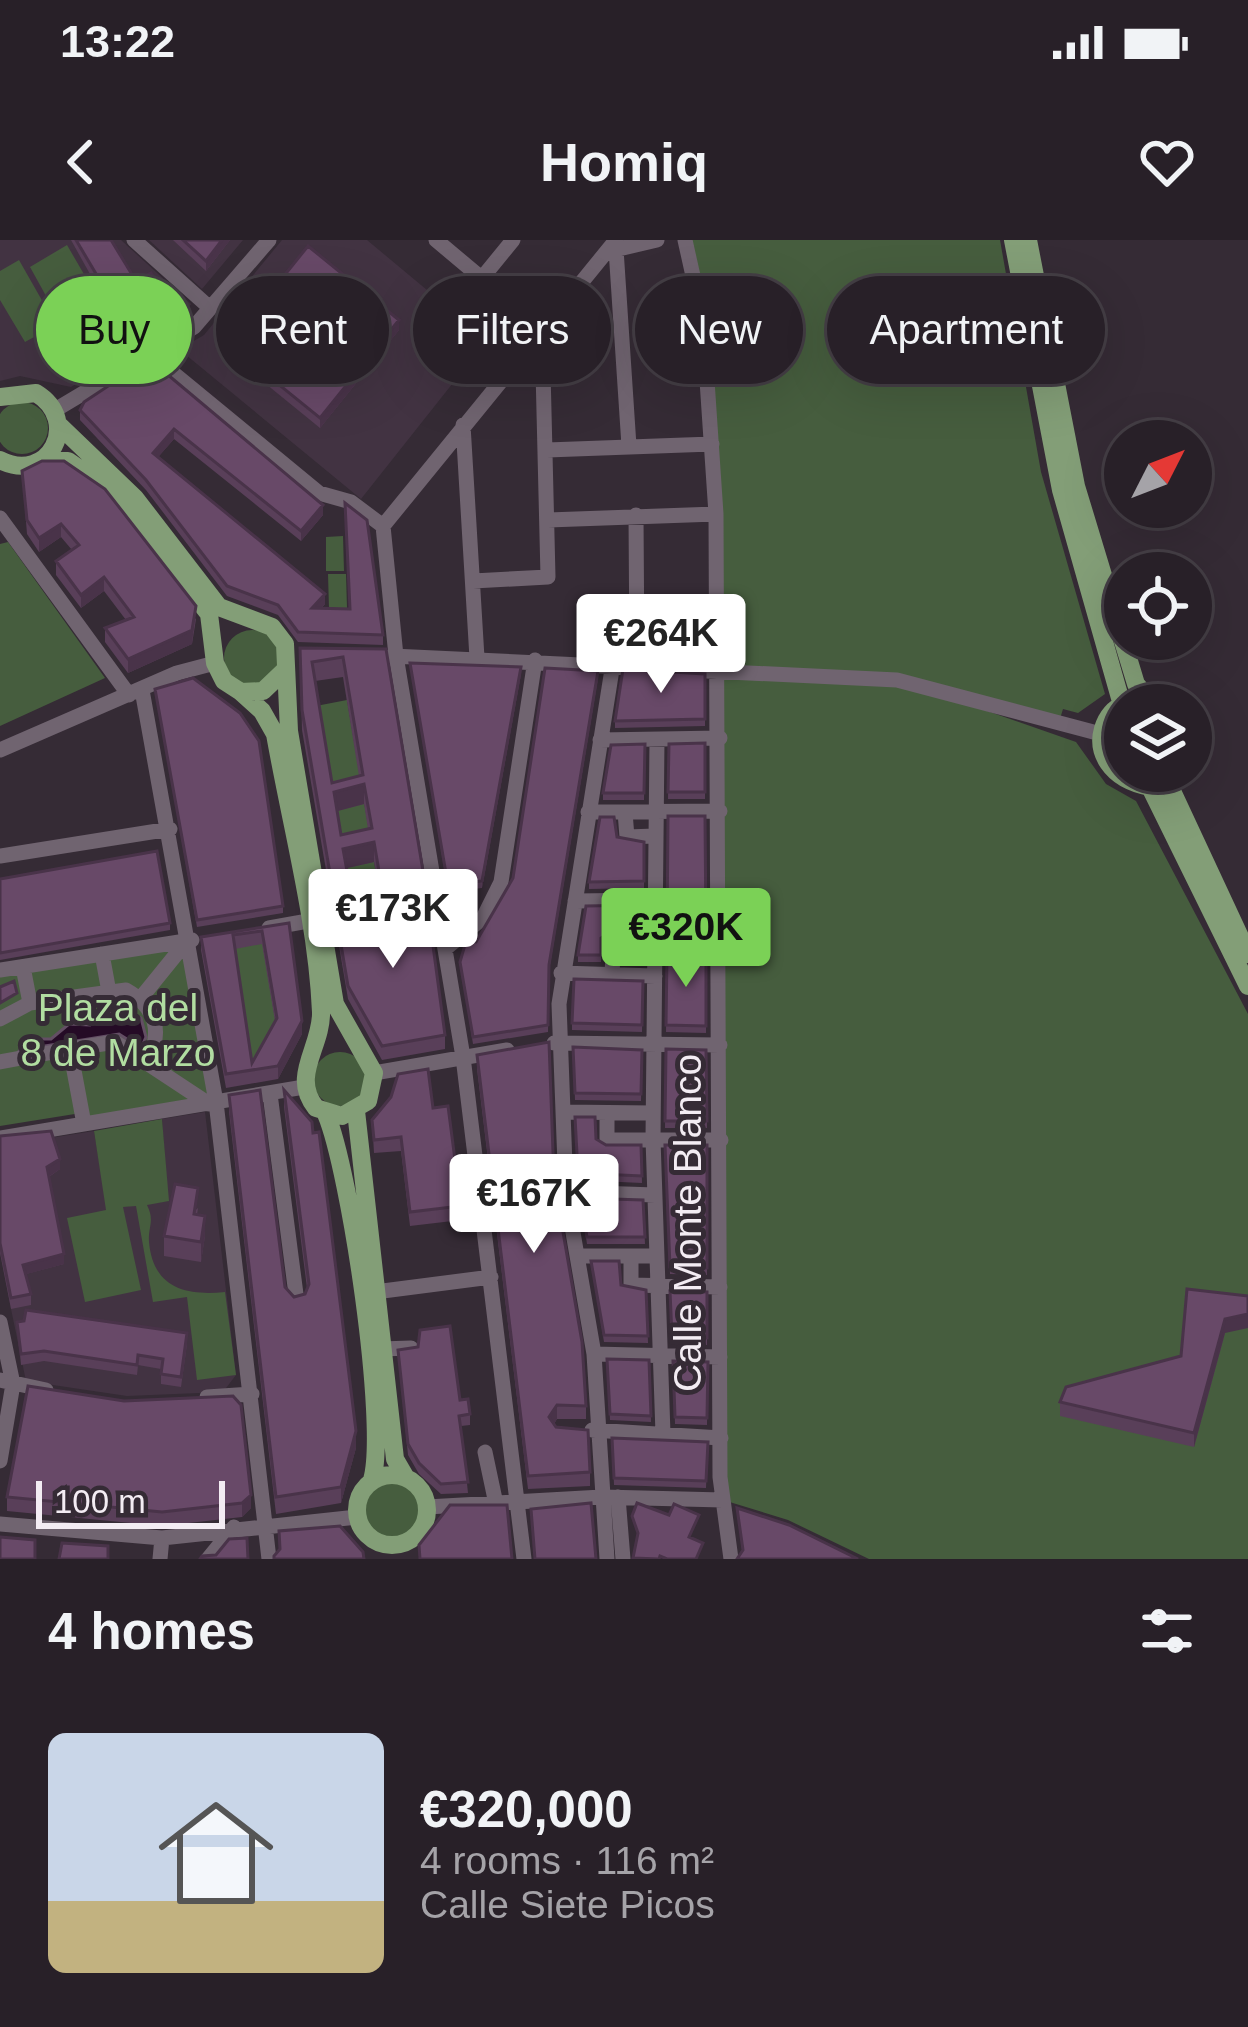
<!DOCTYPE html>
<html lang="en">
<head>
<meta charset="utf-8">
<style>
	body { margin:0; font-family:Helvetica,sans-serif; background:#342d34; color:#f1f3f6; height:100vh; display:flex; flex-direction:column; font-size:45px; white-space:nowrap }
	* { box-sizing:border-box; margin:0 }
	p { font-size:39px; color:#a5a3a8 }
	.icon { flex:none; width:66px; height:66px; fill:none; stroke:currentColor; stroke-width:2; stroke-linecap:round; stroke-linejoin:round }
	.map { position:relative; height:1319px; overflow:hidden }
	.side { display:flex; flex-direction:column; background:#282028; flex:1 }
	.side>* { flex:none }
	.banner { position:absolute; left:36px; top:36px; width:1176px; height:108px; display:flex; gap:24px }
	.needle { width:78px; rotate:48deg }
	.fabs { position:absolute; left:1104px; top:180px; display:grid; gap:24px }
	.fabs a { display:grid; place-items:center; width:108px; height:108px; border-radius:50%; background:#282028; box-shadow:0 12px 48px #0002,0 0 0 3px #443e45; font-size:60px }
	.scale { position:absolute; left:36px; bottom:30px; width:189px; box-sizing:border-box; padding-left:12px; border:6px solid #f3ecf3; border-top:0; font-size:33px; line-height:42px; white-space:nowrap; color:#f3ecf3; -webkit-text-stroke:9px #352b35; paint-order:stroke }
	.price { position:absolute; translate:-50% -102px; padding:0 27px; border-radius:12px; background:#fff; color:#222; font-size:39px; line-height:78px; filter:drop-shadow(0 3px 6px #0008) }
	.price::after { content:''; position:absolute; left:50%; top:72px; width:36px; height:27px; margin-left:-18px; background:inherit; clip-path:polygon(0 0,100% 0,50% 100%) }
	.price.current { background:#7bd156; color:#111 }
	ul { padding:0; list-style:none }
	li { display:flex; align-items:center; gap:36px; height:300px; padding:0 48px }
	li span { display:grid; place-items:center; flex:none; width:336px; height:240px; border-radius:18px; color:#555 }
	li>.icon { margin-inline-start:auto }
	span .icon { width:144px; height:144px; fill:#fffc; stroke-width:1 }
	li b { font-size:51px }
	h2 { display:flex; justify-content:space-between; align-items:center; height:144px; padding:0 48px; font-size:51px }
	.chip { padding:0 42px; border-radius:54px; background:#282028; box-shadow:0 12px 48px #0002,0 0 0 3px #443e45; font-size:42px; line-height:108px }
	.chip.current { background:#7bd156; color:#111 }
	.status { display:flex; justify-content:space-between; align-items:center; height:84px; padding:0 60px; background:#282028; direction:ltr }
	.status svg { height:33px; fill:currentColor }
	header { display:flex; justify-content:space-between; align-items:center; height:156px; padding:0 48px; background:#282028; font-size:54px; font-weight:600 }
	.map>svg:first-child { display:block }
	.built { fill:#423342 }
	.green { fill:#465d3e }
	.water { fill:#250b26; stroke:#634e64; stroke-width:3 }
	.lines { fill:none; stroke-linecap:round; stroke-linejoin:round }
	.minor { stroke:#706470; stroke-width:15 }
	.major { stroke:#839e77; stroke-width:18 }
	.wall { fill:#593f59; fill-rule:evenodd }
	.shaded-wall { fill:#493349 }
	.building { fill:#684968; stroke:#493349; stroke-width:3; fill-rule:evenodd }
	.labels { text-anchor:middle; stroke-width:10; stroke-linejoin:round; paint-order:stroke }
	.park-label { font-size:39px; fill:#b1dda1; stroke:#352b35 }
	.street-label { font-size:39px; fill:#f3ecf3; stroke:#352b35 }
</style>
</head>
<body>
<div class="status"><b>13:22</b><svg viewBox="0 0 49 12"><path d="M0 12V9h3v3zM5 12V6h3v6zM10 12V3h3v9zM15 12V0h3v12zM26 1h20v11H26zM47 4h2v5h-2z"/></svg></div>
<header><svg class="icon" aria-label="back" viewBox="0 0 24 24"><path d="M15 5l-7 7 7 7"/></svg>Homiq<svg class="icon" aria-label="heart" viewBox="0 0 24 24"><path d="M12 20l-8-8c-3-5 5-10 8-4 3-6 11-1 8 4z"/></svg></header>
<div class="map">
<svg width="1248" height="1319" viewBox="0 0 1248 1319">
	<rect width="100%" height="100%" fill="#352b35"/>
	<path class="built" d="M0 0H121L191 64 183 76 71 147 20 136 0 141Z
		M149 0H243L202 49Z
		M282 0H367L487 100 361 259 186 115 192 102 204 95Z
		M205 872 236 1135 223 1152 127 1156 26 1141 11 1069 0 906 94 891 107 969 168 961 162 879Z"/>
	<path class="green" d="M685 0H1000L1041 232 1105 454 1078 473 1063 469 1059 482 921 448 1076 502 1106 544 1136 561 1248 774V1319H869L788 1280 723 1260 720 429 703 81Z
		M67 5 99 60 61 83 30 27Z
		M19 20 56 85 25 102 0 60V31Z
		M-4 188a26 26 0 1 1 52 0a26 26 0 1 1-52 0Z
		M343 296 344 331H326V297Z
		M8 302 105 438 0 486V304Z
		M328 334H346L347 368 329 369Z
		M224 418a28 28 0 1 1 56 0a28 28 0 1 1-56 0Z
		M347 460 381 663 349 668 316 466Z
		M261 695 277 791 252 836 232 701Z
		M187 701 209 864 84 884 81 873 0 886V730Z
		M313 839a27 27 0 1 1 54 0a27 27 0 1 1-54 0Z
		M162 879 169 961 147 965C155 981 148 986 149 1002 153 1048 186 1056 225 1052L236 1135 197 1140 187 1057 153 1062 136 966 123 967 141 1050 85 1062 67 978 106 970 94 891Z
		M365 1271a28 28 0 1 1 56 0a28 28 0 1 1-56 0Z"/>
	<path class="water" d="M113 770 141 778 146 797 141 808 119 794 20 810 30 799H51L69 784 90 785Z"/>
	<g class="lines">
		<path class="minor" d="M134 0 210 68
			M436 0 542 89 548 337 473 341
			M685 0 703 81 716 274 720 1237 731 1319
			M616 9 629 206
			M610 11 657 0
			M482 38 513 0
			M150 114 319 253 351 262 383 286
			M55 170 194 87 269 0
			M463 185 477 418
			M547 210 712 204
			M636 275 637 424
			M0 278 129 455
			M548 280 716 274
			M392 416 897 440 1101 494
			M142 450 216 862 269 1319
			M600 500 720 498
			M657 500 653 899 663 1194
			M0 510 177 433 215 423
			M588 572 720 571
			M625 572 627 597 655 596
			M0 616 170 589
			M575 661 655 660
			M269 688 308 681
			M445 709 483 678 501 642 535 420
			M102 714 109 752
			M23 727 30 763
			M0 730 192 700
			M561 733 655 736
			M612 736 613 710 720 709
			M140 759 187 701
			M0 779 30 763 126 750C156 767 164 793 146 822
			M554 803 720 805
			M0 822 70 809
			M374 833 507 810
			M270 854 297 1062
			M563 872 653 873
			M607 873V900H721
			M84 884 70 809 115 802 209 864
			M0 898 304 847
			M566 952 655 955
			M579 1016H631
			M657 1016H631V1045L720 1047
			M375 1052 491 1037
			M0 1082 13 1144 0 1221
			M381 1109 411 1108
			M594 1114 720 1117
			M0 1140 46 1150
			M207 1157 252 1154
			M592 1190 721 1198
			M485 1212 496 1264
			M618 1257 623 1319
			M427 1267 602 1257 723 1260
			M0 1284 162 1298 357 1277
			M160 1319 162 1298
			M208 1319 234 1287
			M524 1319 463 817 396 416 383 286 616 0
			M607 1319 594 1114 566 952 559 764 613 423"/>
		<path class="major" d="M1013 0 1061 250 1122 465
			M1028 0 1076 246 1136 444 1148 458
			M0 157 36 153C82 181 49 245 0 220
			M60 186 135 258 219 367 272 387 285 404 289 491 335 764 374 833 368 861 342 876 316 868C290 836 322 807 321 772 317 680 291 585 275 494L262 471 241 452
			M43 221H68L114 253 209 374 215 423 224 441 241 452 263 451 285 430
			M1167 465C1102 435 1067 531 1150 547L1176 531
			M1166 538 1248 714
			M1150 547 1248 746
			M356 871 395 1219 406 1238
			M326 874C350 930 388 1185 372 1240
			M357 1270a35 35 0 1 1 70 0a35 35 0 1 1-70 0Z"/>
	</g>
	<path class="wall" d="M71 0H111L136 41 164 64 124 91 120 85 79 110 63 85V74L100 52Z
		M173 0H230L206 31Z
		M399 90 320 188 229 114V104Z
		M149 119 323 275 301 301 174 199 158 217 325 364 321 369 383 395V405L298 402 278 375 227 356 146 250 80 180V170Z
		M22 231 196 379 192 404 128 433 105 402V388L126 380 104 351 81 368 56 335V321L72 310 61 297 39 312 27 294Z
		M300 408 386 409 423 631V651L380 657 374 622 346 628 349 662 332 665 302 490ZM343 437 359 536 332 543 315 441ZM364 564 368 589 341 595 337 571Z
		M410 423 521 434 482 648 448 652Z
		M705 434V486L615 488V481Z
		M598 438 549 731 548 792 473 804 460 722 476 702 513 638Z
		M155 449 283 666V673L197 687Z
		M705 503V559H668L669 504Z
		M645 504 644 560H603V553Z
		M668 576H705L706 697 667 698Z
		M617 597 644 602V648L589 649V642Z
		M0 639 170 683V690L0 720Z
		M643 665V698H612L601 705V722H578V715Z
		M336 675 445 795V809L382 820 348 759 336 688Z
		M289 683 302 794 278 839 226 848 201 710V697ZM262 704 275 781 252 823 235 709Z
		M706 714V793L666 792 667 715Z
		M643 741 642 792 572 790V783Z
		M573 807 642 810 641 861 575 860Z
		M666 809 706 810 707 888H665Z
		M477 815 554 940 586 1166V1179H557L554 1184 590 1232V1246L528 1249 477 829Z
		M284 850 356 1208 341 1263 276 1274 229 872V855L285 1047 294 1057 305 1054 307 1048 284 867Z
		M433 868 461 966V980L410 986 401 911 374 913 372 880Z
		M575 877 596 899 606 905H641L642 943 578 940Z
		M0 896 60 929 49 937 64 1024 26 1034 31 1054V1065L11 1069 0 1013Z
		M665 905H707V1035L670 1034Z
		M580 958 643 960 645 1004H587Z
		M198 968 197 975 205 996 201 1022 164 1016V996Z
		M591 1021 621 1045 646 1050 648 1103 604 1102Z
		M670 1051 707 1052V1105L672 1104Z
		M17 1082 187 1104 181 1147 161 1144V1129L138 1125 137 1135 44 1121 21 1125Z
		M1225 1093 1194 1207 1060 1176V1162L1181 1116Z
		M418 1107 470 1174V1185L461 1186 468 1253 441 1254 419 1234 408 1215 398 1110Z
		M607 1119 649 1120 651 1182 610 1180Z
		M673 1121 708 1122 707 1185 675 1184Z
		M28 1146 251 1268 242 1277 162 1286 7 1271V1257Z
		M612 1198 708 1202 706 1248 614 1245Z"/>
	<path class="shaded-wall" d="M222 0H230L206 31V21Z
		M164 54V64L124 91V80Z
		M120 75V85L79 110V99Z
		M399 80V90L320 188V178Z
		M174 189V199L153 223V213Z
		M323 265V275L301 301V291Z
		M61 284V297L39 312V298Z
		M104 337V351L81 368V355Z
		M325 354V364L312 378V368Z
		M196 366 192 404 128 433V419Z
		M521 427V434L482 648V641Z
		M598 431V438L549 731V725Z
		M364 544V564L334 572V552Z
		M374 602V622L343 629V609Z
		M612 691V698L601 705V698Z
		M302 781V794L278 839V826Z
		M60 919V929L47 938V927Z
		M205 976V996L201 1022V1002Z
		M64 1014V1024L23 1035V1025Z
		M1248 1074V1088L1225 1093 1194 1207V1193L1225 1079Z
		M557 1165V1179L549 1191V1177Z
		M356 1191V1208L341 1263V1247Z
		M251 1255V1268L242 1277V1263Z"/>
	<path class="building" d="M76 0H111L136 41 151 33 164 54 124 80 120 75 79 99 63 74 105 49Z
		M183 0H222L206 21Z
		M308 6 399 80 320 178 229 104Z
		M149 119 323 265 301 291 174 189 153 213 325 354 312 368 350 369 345 263 367 280 383 395 298 392 278 365 227 346 146 240 80 170 84 162Z
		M42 221H64L105 249 196 366 192 390 128 419 105 388 134 377 104 337 81 355 56 321 79 305 61 284 39 298 27 280 22 231Z
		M300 408 386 409 423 631 380 637 374 602 343 609 349 642 332 645 302 470ZM343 417 363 535 332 543 312 422ZM364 544 372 588 341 595 334 552Z
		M410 423 521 427 482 641 448 645Z
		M545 428 598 431 549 725 548 785 473 797 460 722 466 701 476 702 513 638Z
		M623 429 705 434V479L615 481Z
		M193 438 240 473 259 501 283 666 197 680 155 449Z
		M705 503V552H668L669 504Z
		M645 504 644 553H603L611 505Z
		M668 576H705L706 690 667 691Z
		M600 577H614L617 597 644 602V641L589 642Z
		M157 611 170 683 0 713V639Z
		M427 661 445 795 382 806 348 746 336 675Z
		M643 665V691H612L601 698V715H578L586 666Z
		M289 683 302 781 278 826 226 834 201 697ZM262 691 277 778 252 823 233 695Z
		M706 714V786L666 785 667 715Z
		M574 739 643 741 642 785 572 783Z
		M14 741 17 753 0 763V747Z
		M549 802 554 940 582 1102 586 1166 557 1165 549 1177 556 1187 588 1190 590 1232 528 1236 477 815Z
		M573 807 642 810 641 854 575 853Z
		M666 809 706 810 707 881H665Z
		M428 829 433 868 448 866 461 966 410 972 401 897 374 900 372 880 391 857 398 834Z
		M260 850 285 1047 294 1057 305 1054 309 1044 284 850 312 882 313 893 319 892 356 1191 341 1247 276 1257 229 855Z
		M575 877H595L596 899 606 905H641L642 936 578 933Z
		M51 891 60 919 47 927 64 1014 23 1025 31 1054 11 1058 0 1003V896Z
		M665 905H707V1028L670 1027Z
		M175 944 198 948 194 974 205 976 201 1002 164 996Z
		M580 958 643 960 645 997H587Z
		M591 1021H619L621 1045 646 1050 648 1096 604 1095Z
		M1187 1049 1248 1056V1074L1225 1079 1194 1193 1060 1162 1066 1147 1181 1116Z
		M670 1051 707 1052V1098L672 1097Z
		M26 1070 187 1093 181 1137 161 1134 163 1119 138 1115 137 1125 44 1111 21 1114 17 1082 24 1081Z
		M450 1086 460 1160 468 1159 470 1174 459 1176 468 1242 441 1244 419 1223 408 1204 398 1110 418 1107 420 1090Z
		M607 1119 649 1120 651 1176 610 1174Z
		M673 1121 708 1122 707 1178 675 1177Z
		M28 1146 124 1161 233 1156 241 1165 251 1255 242 1263 162 1272 7 1257Z
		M612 1198 708 1202 706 1241 614 1238Z
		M591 1263 596 1319H535L531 1269Z
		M637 1263 669 1275 674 1264 699 1275 689 1297 703 1303 696 1319H667L660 1316 659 1319 633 1318 638 1293 632 1276Z
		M450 1265H507L512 1319H420L419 1305Z
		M737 1268 789 1285 858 1319H737L743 1310Z
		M340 1286 363 1312 364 1319H274V1316L280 1309 279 1291Z
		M0 1297 35 1300V1319H0Z
		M247 1298 248 1319H200L202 1316 216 1315 229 1299Z
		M62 1303 108 1306V1319H59Z"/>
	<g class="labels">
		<g class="park-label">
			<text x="118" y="781">Plaza del<tspan x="118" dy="45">8 de Marzo</tspan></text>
		</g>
		<g class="street-label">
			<text transform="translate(687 983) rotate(-90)" y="14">Calle Monte Blanco</text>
		</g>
	</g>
</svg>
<div class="fabs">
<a><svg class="needle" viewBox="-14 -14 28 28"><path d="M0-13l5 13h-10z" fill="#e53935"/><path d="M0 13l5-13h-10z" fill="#a5a3a8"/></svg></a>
<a><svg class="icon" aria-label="locate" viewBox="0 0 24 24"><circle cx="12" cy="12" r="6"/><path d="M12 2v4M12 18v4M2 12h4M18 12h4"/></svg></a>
<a><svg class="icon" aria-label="layers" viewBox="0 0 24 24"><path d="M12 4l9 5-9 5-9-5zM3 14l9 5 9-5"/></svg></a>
</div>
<div class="scale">100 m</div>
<b class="price" style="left:661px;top:456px">€264K</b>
<b class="price" style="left:393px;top:731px">€173K</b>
<b class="price current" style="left:686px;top:750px">€320K</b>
<b class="price" style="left:534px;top:1016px">€167K</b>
<div class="banner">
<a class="chip current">Buy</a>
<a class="chip">Rent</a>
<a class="chip">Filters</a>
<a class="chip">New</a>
<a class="chip">Apartment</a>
</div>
</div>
<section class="side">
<h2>4 homes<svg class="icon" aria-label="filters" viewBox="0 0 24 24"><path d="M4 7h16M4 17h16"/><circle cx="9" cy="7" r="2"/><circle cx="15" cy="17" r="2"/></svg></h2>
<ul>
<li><span style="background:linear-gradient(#c9d6e8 70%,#c2b280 0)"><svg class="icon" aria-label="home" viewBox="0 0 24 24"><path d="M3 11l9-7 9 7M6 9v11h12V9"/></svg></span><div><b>€320,000</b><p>4 rooms · 116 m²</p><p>Calle Siete Picos</p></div></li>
</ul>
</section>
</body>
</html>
